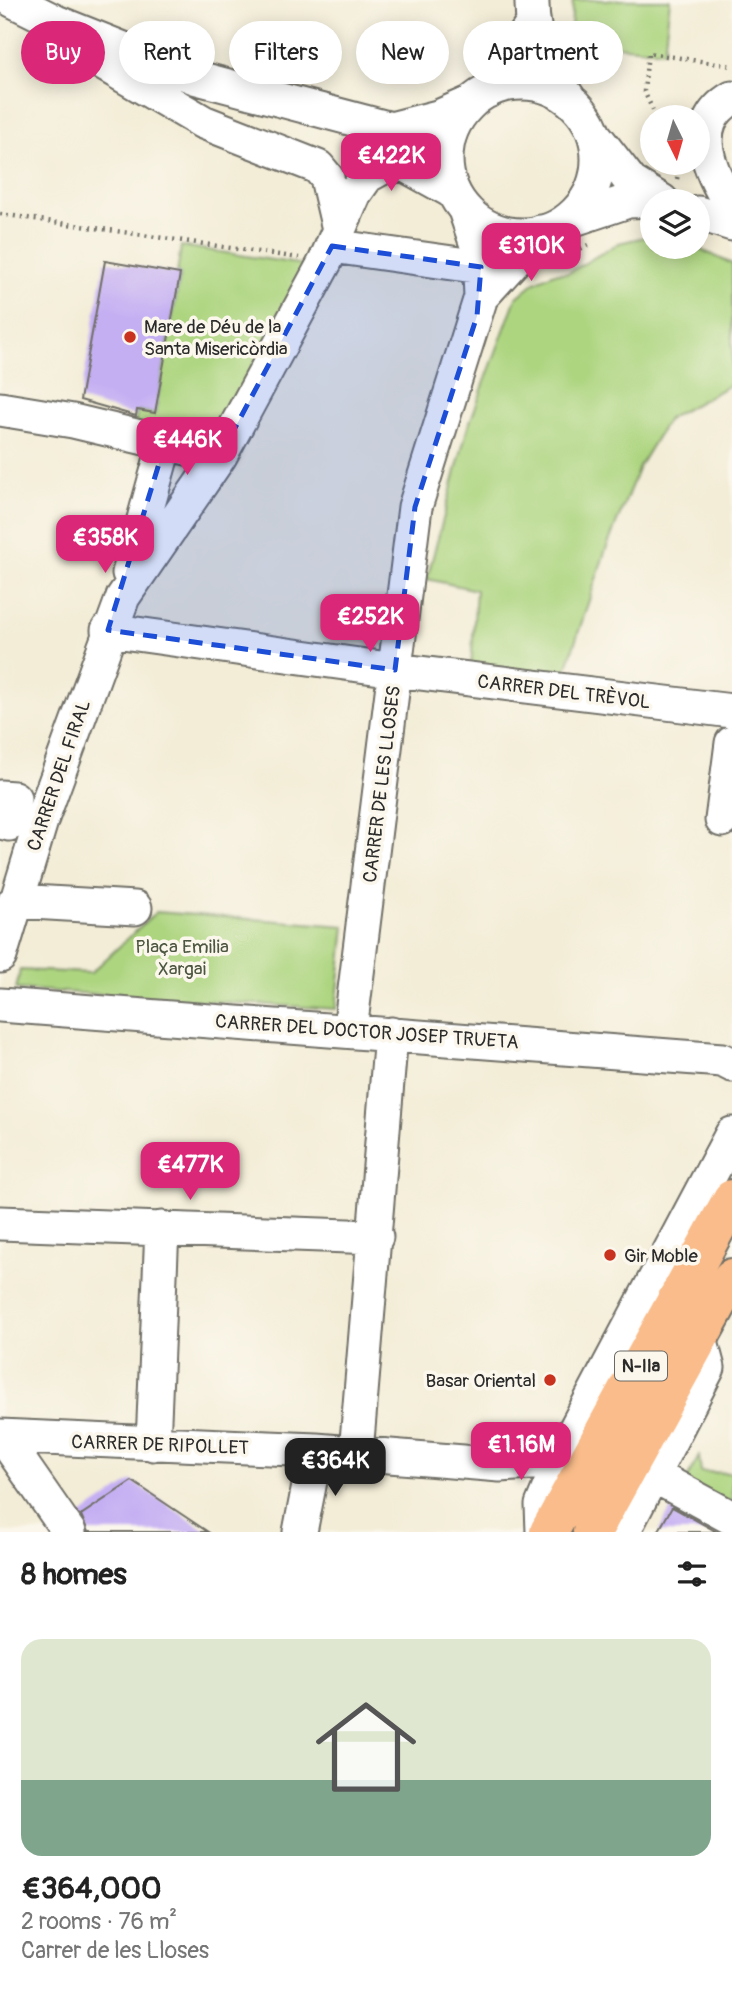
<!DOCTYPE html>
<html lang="en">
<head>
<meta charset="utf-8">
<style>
	body { margin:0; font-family:Pangolin,sans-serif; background:#f6f6f6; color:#222; height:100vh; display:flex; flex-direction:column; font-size:26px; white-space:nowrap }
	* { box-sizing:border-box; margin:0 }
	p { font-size:23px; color:#767676 }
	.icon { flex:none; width:38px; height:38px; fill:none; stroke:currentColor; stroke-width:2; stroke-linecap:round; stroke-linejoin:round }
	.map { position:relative; height:1532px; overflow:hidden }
	.drawer { display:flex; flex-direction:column; background:#fff; flex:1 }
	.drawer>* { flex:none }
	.banner { position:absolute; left:21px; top:21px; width:691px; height:63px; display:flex; gap:14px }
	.needle { width:46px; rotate:175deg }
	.fabs { position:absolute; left:640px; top:105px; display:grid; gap:14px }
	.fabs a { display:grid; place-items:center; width:70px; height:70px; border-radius:50%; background:#fff; box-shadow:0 4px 18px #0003; font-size:35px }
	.price { position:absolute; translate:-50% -60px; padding:0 16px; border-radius:14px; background:#db2777; color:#fff; font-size:23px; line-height:46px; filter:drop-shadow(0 2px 4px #0008) }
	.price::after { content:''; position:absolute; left:50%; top:42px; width:21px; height:16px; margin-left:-10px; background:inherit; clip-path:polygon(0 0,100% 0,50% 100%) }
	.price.selected { background:#222; color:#fff }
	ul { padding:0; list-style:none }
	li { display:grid; align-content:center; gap:14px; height:371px; padding:0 21px }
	li span { display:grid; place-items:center; height:217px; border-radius:21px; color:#555 }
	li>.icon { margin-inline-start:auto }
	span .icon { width:126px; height:126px; fill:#fffc; stroke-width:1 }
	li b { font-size:30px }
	h2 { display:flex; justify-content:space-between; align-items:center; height:84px; padding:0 21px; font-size:30px }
	.tag { padding:0 24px; border-radius:32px; background:#fff; box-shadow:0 4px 18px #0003; font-size:24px; line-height:63px }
	.tag.selected { background:#db2777; color:#fff }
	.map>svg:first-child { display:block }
	.green { fill:#add580; stroke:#6c8056; stroke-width:2 }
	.building { fill:#c4aff3 }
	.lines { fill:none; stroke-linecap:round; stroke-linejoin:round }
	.minor-casing { stroke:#716f67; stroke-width:37 }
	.major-casing { stroke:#716f67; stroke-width:42 }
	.path { stroke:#716f67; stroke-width:4.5; stroke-dasharray:2 5; stroke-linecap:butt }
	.minor { stroke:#fff; stroke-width:33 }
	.major { stroke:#f9bc8a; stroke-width:38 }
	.marked { fill:#1d4ed8; fill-opacity:0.2; stroke:#1d4ed8; stroke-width:5; stroke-dasharray:14 9; stroke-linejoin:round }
	.poi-dot { fill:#c8321e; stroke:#fbf7ec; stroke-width:2.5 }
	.labels { text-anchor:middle; stroke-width:7; stroke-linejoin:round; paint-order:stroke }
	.shield { fill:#fbf7ec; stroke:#696865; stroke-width:2 }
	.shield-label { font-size:18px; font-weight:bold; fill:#2b2b2b }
	.poi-label { font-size:19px; fill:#2b2b2b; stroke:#fbf7ec; text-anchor:start }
	.street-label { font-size:19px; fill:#2b2b2b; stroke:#fbf7ec }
	.park-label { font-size:19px; fill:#4c5640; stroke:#fbf7ec }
</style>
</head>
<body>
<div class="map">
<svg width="732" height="1532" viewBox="0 0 732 1532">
	<rect width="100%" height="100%" fill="#fbf7ec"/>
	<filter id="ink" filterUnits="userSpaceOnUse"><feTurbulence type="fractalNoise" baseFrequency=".0143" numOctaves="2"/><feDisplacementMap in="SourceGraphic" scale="14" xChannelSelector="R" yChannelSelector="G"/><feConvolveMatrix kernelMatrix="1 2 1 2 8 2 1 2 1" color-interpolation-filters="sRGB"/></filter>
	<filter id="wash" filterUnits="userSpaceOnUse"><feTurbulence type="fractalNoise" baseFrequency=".00686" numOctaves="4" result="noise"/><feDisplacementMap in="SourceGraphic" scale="28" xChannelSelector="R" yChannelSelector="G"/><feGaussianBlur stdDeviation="1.57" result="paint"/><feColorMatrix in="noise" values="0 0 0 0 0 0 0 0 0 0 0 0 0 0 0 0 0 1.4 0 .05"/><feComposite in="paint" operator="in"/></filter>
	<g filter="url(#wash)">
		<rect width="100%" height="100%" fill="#f3edd7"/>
		<path class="green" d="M573 0H670L664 51 570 41Z
			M653 235V247H695L732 264V384L668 419 639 467 605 552 563 679 471 668 476 590 427 579 467 430 516 298 535 282 554 273H568L619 243Z
			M181 246 304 265 216 439 135 425 137 410 155 413 180 275 177 274Z
			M156 912 345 926 336 1009 16 989 20 970 91 973Z
			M699 1456 701 1472 732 1473V1532L675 1501Z"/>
		<g id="blocks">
			<path class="building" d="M105 261 180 274 155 413 137 410 136 416 80 400Z
				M132 1481 208 1532H88L81 1515Z
				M672 1507 717 1532H658Z"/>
		</g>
	</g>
	<g filter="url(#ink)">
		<use href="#blocks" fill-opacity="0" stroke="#716f67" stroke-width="2"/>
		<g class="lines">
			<defs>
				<path id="minor" d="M12 0 56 22 194 77 391 129 438 117 470 103
					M532 0C531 41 547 67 570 100
					M85 53 203 122 318 167 327 178 338 225
					M446 159a76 76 0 1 1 152 0a76 76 0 1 1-152 0Z
					M488 91 531 26
					M732 98C686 125 711 174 732 207
					M595 136 631 182 662 201
					M698 213 732 224
					M568 221 628 201 657 200
					M332 246 481 267
					M481 297 540 232
					M0 409 73 421 220 456
					M129 573 165 444
					M108 630 395 670 732 711
					M0 797 14 798 9 824 0 822
					M722 820 732 743
					M15 901 135 908
					M0 956 41 821 123 597 220 456 325 262 355 193 367 176 385 166 405 165 452 191
					M0 1005 722 1060 732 1065
					M350 1030 415 507 481 297 479 251 465 210
					M0 1223 376 1237
					M0 1436 316 1450 500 1465 531 1463 567 1445
					M3 1437 69 1532
					M153 1444 162 1228
					M356 1453 391 1034
					M653 1475 732 1518
					M300 1532 316 1450
					M543 1532 542 1505 567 1445 732 1134
					M623 1532 708 1368 700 1338"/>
				<path id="major" d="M549 1532 732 1199
					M592 1532 732 1278"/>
			</defs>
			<use href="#minor" class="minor-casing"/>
			<use href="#major" class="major-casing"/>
			<path class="path" d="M656 117 644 91 648 53 732 66
				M677 179 680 163
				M0 214 299 258
				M549 264 588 245"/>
			<use href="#minor" class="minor"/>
			<use href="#major" class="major"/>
		</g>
	</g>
	<path class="marked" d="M332 246 481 267 477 316 415 507 395 670 108 630 165 444 220 456Z"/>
	<g class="poi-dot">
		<circle cx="130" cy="337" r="7"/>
		<circle cx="610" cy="1255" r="7"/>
		<circle cx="550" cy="1380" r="7"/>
	</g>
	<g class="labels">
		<rect class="shield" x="615" y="1351.5" width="52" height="29" rx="5"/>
		<g class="shield-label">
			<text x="641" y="1372">N-IIa</text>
		</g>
		<g class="poi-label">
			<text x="144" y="333">Mare de Déu de la<tspan x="144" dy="22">Santa Misericòrdia</tspan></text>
			<text x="624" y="1262">Gir Moble</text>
			<text x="536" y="1387" text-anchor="end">Basar Oriental</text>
		</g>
		<g class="street-label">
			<text transform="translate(564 691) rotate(7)" y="7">CARRER DEL TRÈVOL</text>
			<text transform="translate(58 775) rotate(-71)" y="7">CARRER DEL FIRAL</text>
			<text transform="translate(381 784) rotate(-83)" y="7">CARRER DE LES LLOSES</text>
			<text transform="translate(367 1031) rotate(4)" y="7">CARRER DEL DOCTOR JOSEP TRUETA</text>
			<text transform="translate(160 1444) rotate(2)" y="7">CARRER DE RIPOLLET</text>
		</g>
		<g class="park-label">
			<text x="182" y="953">Plaça Emilia<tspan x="182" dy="22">Xargai</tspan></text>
		</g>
	</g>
</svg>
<div class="fabs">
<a><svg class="needle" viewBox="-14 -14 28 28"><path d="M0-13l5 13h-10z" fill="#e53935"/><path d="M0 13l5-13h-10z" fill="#767676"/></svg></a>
<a><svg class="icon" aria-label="layers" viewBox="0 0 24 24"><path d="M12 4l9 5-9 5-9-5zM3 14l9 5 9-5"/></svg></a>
</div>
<b class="price" style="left:391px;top:193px">€422K</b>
<b class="price" style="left:531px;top:283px">€310K</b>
<b class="price" style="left:187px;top:477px">€446K</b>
<b class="price" style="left:105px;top:575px">€358K</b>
<b class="price" style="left:370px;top:654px">€252K</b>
<b class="price" style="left:190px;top:1202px">€477K</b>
<b class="price" style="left:521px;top:1482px">€1.16M</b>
<b class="price selected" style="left:335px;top:1498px">€364K</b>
<div class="banner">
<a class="tag selected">Buy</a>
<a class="tag">Rent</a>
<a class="tag">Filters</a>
<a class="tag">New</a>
<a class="tag">Apartment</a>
</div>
</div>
<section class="drawer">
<h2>8 homes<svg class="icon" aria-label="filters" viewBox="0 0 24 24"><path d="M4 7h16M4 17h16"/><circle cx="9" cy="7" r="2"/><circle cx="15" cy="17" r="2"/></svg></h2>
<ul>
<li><span style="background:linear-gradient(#dfe7d0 65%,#7fa58c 0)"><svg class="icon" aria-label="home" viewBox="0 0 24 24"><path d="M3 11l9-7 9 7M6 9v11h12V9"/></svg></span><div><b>€364,000</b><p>2 rooms · 76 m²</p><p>Carrer de les Lloses</p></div></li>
</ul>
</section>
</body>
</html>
